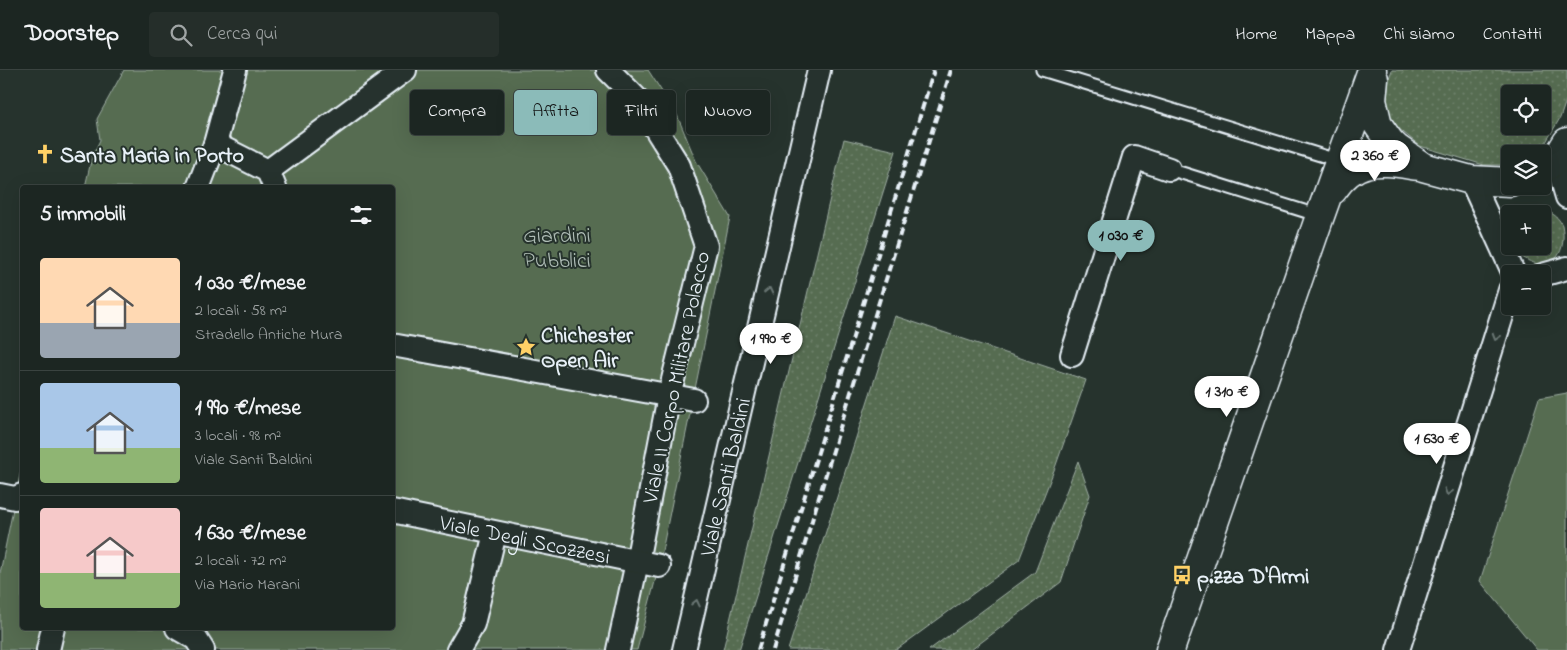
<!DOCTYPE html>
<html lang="it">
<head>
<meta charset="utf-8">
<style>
	body { margin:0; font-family:"Indie Flower",sans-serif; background:#252e2a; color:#f1f3f6; height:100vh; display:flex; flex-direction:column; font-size:19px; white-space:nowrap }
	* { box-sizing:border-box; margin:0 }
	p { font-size:16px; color:#a0a5a5 }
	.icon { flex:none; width:28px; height:28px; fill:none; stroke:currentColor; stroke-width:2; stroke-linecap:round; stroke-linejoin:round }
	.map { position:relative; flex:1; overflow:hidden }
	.panel { position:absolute; left:20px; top:115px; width:375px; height:445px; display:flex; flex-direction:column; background:#1c2622; border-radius:5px; box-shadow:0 5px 20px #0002,0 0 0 1px #3a4340 }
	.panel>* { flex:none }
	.banner { position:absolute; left:410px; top:20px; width:475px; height:45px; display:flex; gap:10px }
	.controls { position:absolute; left:1501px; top:15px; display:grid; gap:10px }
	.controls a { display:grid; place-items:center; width:50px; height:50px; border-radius:5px; background:#1c2622; box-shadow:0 5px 20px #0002,0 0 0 1px #3a4340; font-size:25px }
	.price { position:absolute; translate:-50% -42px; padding:0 11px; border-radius:18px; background:#fff; color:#222; font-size:16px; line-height:32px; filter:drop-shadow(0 1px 2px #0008) }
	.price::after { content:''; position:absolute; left:50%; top:30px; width:15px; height:11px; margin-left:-8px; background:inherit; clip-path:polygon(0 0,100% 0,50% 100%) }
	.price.active { background:#8bbbb9; color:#111 }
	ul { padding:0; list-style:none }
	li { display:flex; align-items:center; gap:15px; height:125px; padding:0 20px }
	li+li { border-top:1px solid #3a4340 }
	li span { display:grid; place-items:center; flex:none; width:140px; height:100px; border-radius:5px; color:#555 }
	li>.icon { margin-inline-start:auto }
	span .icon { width:60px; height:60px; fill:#fffc; stroke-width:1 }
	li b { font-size:21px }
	h2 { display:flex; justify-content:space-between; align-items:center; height:60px; padding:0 20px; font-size:21px }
	.pill { padding:0 18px; border-radius:5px; background:#1c2622; box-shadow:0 5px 20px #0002,0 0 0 1px #3a4340; font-size:18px; line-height:45px }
	.pill.active { background:#8bbbb9; color:#111 }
	header { display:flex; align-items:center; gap:30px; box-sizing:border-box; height:70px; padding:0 25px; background:#1c2622; border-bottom:1px solid #3a4340 }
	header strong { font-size:24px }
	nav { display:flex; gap:28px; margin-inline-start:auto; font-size:18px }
	.search { width:350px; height:45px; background:#252e2a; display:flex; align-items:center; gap:12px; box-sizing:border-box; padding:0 18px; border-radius:5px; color:#a0a5a5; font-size:19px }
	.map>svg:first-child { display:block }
	.grass { fill:url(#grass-dots); stroke:#9faea4; fill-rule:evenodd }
	.green { fill:#566c51; stroke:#9faea4 }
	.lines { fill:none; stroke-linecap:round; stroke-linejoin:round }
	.lane-casing { stroke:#e8f1f8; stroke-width:15 }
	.street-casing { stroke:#e8f1f8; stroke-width:26 }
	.secondary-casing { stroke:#e8f1f8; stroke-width:31 }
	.lane { stroke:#26332d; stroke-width:11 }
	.street { stroke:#26332d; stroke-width:22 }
	.secondary { stroke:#26332d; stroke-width:28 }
	.rail { stroke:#e8f1f8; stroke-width:4; stroke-dasharray:8 4; stroke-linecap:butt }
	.oneway { stroke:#6a7674 }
	.labels { text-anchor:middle; stroke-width:4; stroke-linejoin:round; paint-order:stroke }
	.poi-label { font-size:22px; font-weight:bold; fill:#e8f1f8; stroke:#26332d; text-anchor:start }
	.park-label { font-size:22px; fill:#aebcb5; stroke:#26332d }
	.street-label { font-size:22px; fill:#e8f1f8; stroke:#26332d }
</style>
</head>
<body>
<header>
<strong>Doorstep</strong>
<div class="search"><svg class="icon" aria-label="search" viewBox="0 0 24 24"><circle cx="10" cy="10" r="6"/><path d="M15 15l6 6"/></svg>Cerca qui</div>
<nav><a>Home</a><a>Mappa</a><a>Chi siamo</a><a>Contatti</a></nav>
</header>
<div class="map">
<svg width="1567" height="580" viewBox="0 0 1567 580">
	<defs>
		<pattern id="grass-dots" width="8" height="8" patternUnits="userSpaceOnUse" patternTransform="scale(1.25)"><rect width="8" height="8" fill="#566c51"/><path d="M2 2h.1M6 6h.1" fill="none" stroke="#6e816b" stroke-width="1.8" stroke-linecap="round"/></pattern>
	</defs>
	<rect width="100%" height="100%" fill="#26332d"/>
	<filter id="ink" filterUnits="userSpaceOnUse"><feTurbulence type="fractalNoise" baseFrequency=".02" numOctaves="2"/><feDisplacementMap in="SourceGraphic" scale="10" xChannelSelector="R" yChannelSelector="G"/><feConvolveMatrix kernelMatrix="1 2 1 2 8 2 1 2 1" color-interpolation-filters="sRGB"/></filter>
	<g filter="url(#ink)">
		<path class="grass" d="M1392 0H1567V28L1560 48 1539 84H1510V95H1484L1420 76 1398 58 1386 39 1389 8ZM1510 24H1542V56H1510Z
			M844 69 896 81 739 580H723Z
			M1537 140C1549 141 1557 144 1562 155 1567 180 1555 203 1529 191 1527 190 1524 188 1522 187 1520 184 1518 179 1517 176H1542V144H1528Z
			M895 246 1086 310 1056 395 1019 490 896 580H788Z
			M1078 391 1090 425 1061 512 971 580H929L1035 502Z"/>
		<path class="green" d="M124 0H648L677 45 696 91 730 147 659 496 637 580H0V503L22 395V558H392V118L85 117 92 87 100 70 97 49Z
			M1567 323V580H1537L1480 511 1539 328Z"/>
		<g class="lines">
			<defs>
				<path id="lane" d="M1042 0 1340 91
					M1169 99 1320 146"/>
				<g id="street">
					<path d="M608 0 637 29 679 96 706 176 669 326 637 492 618 580"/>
					<path d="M215 74 268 101 275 118"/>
					<path d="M1556 90 1567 127"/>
					<path d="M268 101 405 0"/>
					<path d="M1471 110 1514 204"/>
					<path d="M198 118 215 74 235 0"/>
					<path d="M1542 205 1567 198"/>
					<path d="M392 275 694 330"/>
					<path d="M1072 285 1134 87 1169 99"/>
					<path d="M0 425 15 428 22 425"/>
					<path id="s1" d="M392 441 659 496"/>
					<path d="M177 558 196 569 203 580"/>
					<path d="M48 580 53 558"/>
					<path d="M458 580 473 554 495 463"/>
					<path id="s2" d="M684 580 819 0"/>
					<path d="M1398 580 1510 220"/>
				</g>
				<path id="secondary" d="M1374 9 1372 30 1378 55 1390 72 1396 78 1423 97 1471 110 1510 112
					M1542 100 1556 90 1567 72
					M1333 120C1357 84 1382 91 1419 96
					M1170 580 1320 146 1372 0"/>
			</defs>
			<use href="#lane" class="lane-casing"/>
			<use href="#street" class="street-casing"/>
			<use href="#secondary" class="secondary-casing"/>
			<use href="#lane" class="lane"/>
			<use href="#street" class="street"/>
			<use href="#secondary" class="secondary"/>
			<path class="rail" d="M758 580 934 0
				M773 580 838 364 951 0"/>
		</g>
		<defs><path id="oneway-chevron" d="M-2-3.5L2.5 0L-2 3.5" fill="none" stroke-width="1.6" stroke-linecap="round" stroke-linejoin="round" transform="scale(1.25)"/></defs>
		<g class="oneway">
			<use href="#oneway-chevron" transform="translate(769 221) rotate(-77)"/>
			<use href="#oneway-chevron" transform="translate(1496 267) rotate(107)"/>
			<use href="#oneway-chevron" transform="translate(1448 422) rotate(107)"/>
			<use href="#oneway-chevron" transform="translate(696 533) rotate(-77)"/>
		</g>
	</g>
	<defs>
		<symbol id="church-bare" viewBox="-9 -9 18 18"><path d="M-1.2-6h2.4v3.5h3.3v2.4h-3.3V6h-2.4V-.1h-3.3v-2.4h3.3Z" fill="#ffd166" stroke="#26332d" stroke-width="2.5" paint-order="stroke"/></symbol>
		<symbol id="sight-bare" viewBox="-9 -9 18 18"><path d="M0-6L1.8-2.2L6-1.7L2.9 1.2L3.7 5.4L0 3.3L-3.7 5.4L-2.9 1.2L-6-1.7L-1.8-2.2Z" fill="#ffd166" stroke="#26332d" stroke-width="2.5" paint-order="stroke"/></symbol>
		<symbol id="bus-bare" viewBox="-9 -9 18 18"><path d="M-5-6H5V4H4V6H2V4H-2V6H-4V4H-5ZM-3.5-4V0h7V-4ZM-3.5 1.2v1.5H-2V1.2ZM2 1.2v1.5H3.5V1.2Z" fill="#ffd166" stroke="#26332d" stroke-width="2.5" paint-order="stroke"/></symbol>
	</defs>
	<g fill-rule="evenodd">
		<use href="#church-bare" x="31" y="70" width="28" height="28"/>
		<use href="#sight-bare" x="512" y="263" width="28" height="28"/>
		<use href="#bus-bare" x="1168" y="491" width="28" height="28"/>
	</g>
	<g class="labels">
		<g class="poi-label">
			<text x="60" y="92">Santa Maria in Porto</text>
			<text x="541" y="272">Chichester<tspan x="541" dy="25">Open Air</tspan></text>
			<text x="1197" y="513">p.zza D'Armi</text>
		</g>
		<g class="park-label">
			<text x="557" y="172">Giardini<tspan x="557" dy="25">Pubblici</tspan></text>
		</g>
		<g class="street-label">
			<text transform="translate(675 307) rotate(-78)" y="8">Viale II Corpo Militare Polacco</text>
			<text dy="8" stroke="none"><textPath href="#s2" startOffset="178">Viale Santi Baldini</textPath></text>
			<text dy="8" stroke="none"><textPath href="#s1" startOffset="136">Viale Degli Scozzesi</textPath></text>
		</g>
	</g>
</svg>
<div class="controls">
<a><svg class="icon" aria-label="locate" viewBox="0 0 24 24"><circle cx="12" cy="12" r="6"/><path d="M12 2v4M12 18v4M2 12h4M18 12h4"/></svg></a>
<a><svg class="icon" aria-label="layers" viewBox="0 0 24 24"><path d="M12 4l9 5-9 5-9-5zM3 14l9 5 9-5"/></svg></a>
<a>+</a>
<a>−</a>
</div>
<b class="price" style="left:1375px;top:112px">2 360 €</b>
<b class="price active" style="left:1121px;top:192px">1 030 €</b>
<b class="price" style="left:771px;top:295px">1 990 €</b>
<b class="price" style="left:1227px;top:348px">1 310 €</b>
<b class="price" style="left:1437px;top:395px">1 630 €</b>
<div class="banner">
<a class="pill">Compra</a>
<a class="pill active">Affitta</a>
<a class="pill">Filtri</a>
<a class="pill">Nuovo</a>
</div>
<section class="panel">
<h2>5 immobili<svg class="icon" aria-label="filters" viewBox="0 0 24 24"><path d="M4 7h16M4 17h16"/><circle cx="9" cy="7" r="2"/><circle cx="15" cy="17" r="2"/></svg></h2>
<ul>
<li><span style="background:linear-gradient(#ffd9b3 65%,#9aa5b1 0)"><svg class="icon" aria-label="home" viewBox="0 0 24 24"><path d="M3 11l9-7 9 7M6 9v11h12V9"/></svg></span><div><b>1 030 €/mese</b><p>2 locali · 58 m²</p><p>Stradello Antiche Mura</p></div></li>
<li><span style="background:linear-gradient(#a9c7e8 65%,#8fb573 0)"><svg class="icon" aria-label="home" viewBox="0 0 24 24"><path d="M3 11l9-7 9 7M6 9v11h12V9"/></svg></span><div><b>1 990 €/mese</b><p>3 locali · 98 m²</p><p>Viale Santi Baldini</p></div></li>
<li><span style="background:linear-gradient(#f6c9c9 65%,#8fb573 0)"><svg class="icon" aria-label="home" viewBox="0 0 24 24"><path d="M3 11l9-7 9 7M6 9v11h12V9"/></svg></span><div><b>1 630 €/mese</b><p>2 locali · 72 m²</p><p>Via Mario Marani</p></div></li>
</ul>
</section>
</div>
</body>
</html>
